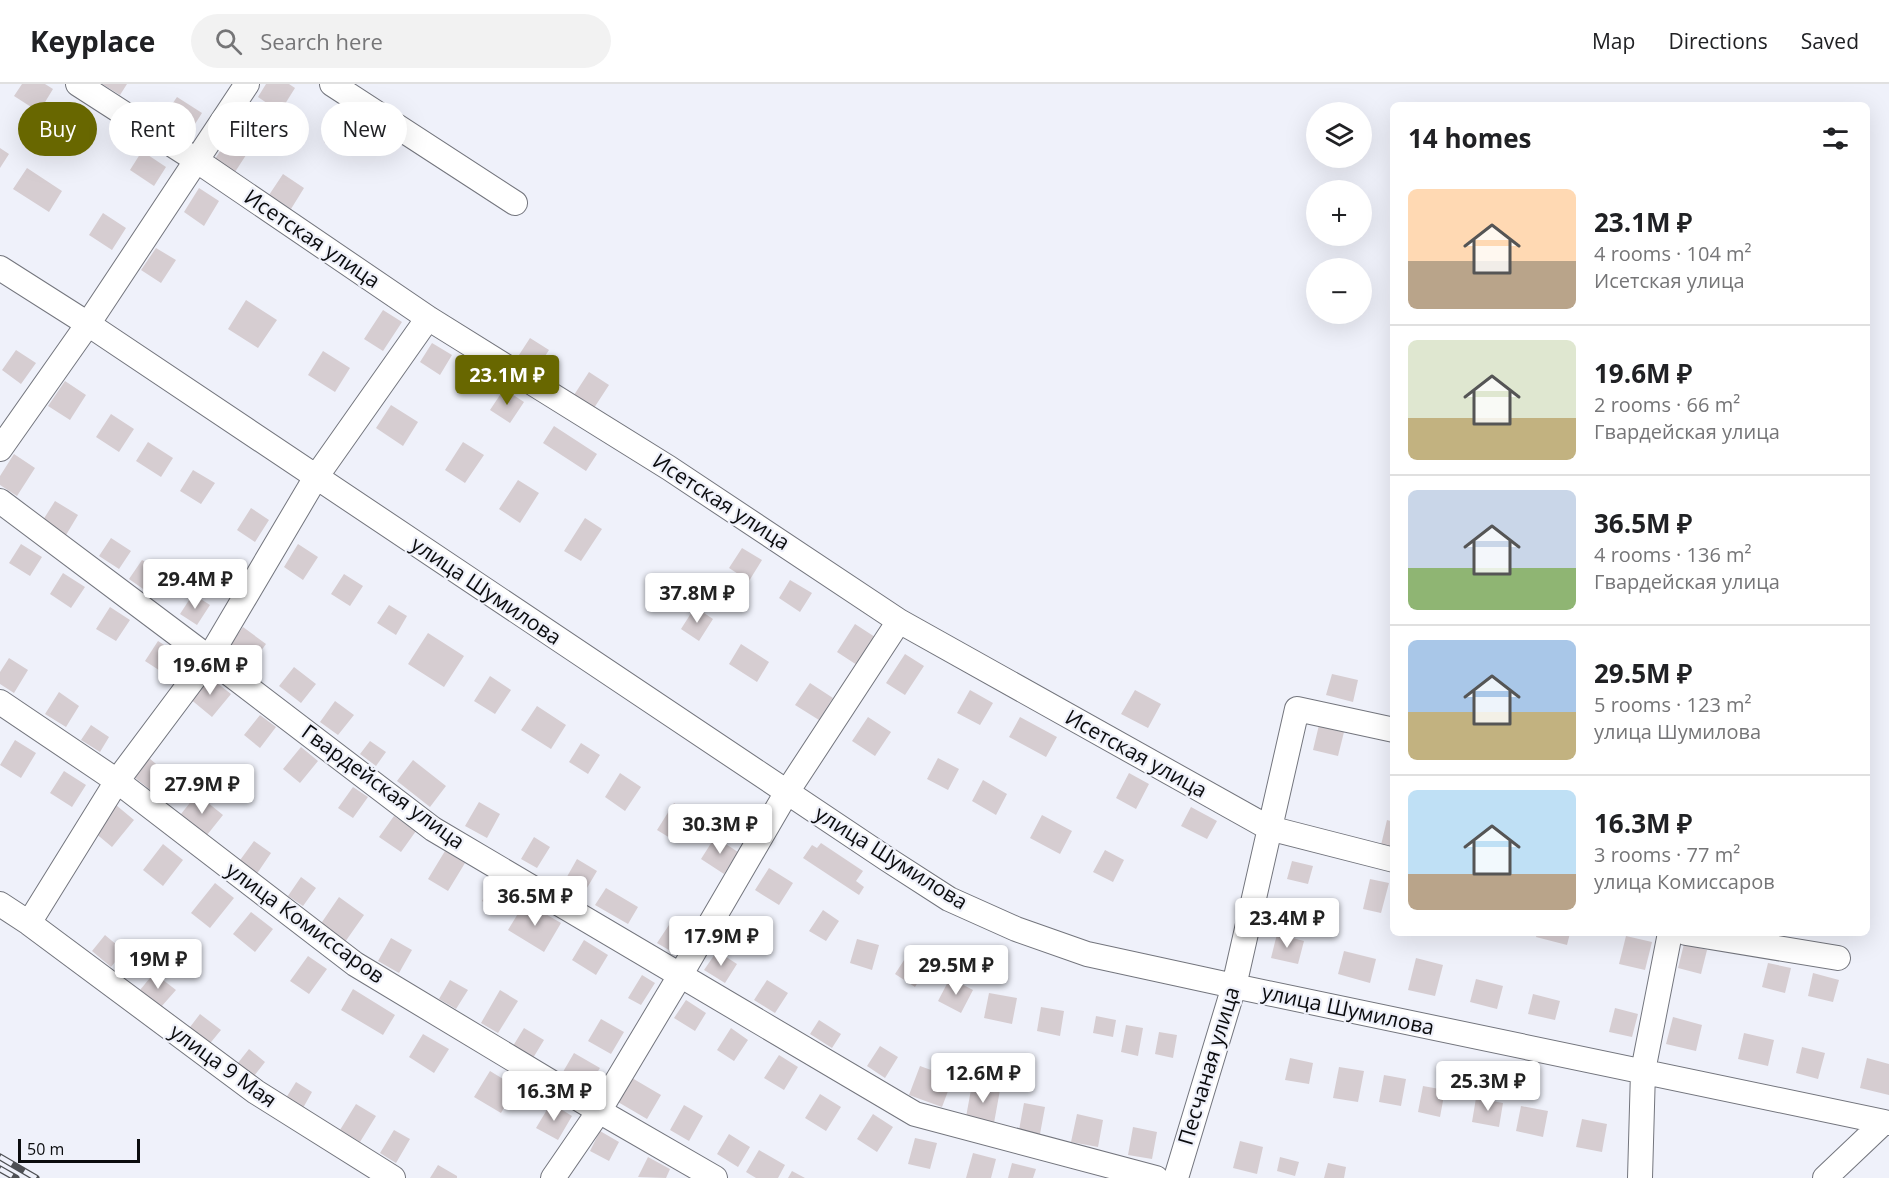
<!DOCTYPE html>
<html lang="en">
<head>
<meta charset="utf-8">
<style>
	body { margin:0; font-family:"Open Sans",sans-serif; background:#f2f2f2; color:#202124; height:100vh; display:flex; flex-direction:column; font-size:22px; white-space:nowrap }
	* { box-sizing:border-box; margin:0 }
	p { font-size:20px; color:#757577 }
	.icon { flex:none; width:33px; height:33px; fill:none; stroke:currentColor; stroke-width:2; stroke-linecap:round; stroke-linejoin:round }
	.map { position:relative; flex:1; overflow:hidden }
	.side { position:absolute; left:1390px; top:18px; width:480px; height:834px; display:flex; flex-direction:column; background:#fff; border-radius:9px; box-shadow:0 6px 24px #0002 }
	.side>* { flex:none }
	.top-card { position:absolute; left:18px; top:18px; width:570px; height:54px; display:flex; gap:12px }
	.controls { position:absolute; left:1306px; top:18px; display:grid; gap:12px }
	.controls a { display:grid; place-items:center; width:66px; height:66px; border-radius:50%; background:#fff; box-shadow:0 6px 24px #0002; font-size:30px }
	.scale { position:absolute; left:18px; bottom:15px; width:122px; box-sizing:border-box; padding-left:6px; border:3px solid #0b0c0e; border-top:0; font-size:16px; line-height:21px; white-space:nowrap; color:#0b0c0e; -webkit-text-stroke:4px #eff1fa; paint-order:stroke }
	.price { position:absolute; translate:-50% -51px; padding:0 14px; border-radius:6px; background:#fff; color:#222; font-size:20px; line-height:39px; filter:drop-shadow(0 2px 3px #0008) }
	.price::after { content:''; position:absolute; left:50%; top:36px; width:18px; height:14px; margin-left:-9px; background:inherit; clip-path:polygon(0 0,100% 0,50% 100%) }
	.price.selected { background:#686700; color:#fff }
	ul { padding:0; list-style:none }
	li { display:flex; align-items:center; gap:18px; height:150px; padding:0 18px }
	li+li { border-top:2px solid #e0e0e0 }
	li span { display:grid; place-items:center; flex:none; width:168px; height:120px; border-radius:9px; color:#555 }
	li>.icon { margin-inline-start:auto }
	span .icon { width:72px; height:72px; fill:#fffc; stroke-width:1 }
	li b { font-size:26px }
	h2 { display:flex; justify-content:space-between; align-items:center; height:72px; padding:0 18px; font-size:26px }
	.tag { padding:0 21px; border-radius:27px; background:#fff; box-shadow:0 6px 24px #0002; font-size:21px; line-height:54px }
	.tag.selected { background:#686700; color:#fff }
	header { display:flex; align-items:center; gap:36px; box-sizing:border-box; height:84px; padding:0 30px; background:#fff; border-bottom:2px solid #e0e0e0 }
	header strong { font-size:28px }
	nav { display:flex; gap:33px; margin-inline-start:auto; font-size:21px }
	.search { width:420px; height:54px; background:#f2f2f2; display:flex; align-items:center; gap:15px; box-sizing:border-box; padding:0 21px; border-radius:33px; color:#757577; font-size:22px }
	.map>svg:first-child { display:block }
	.building { fill:#d6cdd1 }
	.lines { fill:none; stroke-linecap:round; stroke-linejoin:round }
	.minor-casing { stroke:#73757d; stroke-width:26 }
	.minor { stroke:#fff; stroke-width:24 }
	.rail-casing { stroke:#4e5054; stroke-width:7 }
	.rail { stroke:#eff1fa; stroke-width:4.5; stroke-dasharray:14; stroke-linecap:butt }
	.labels { text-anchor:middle; stroke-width:4.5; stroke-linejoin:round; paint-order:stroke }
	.street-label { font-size:21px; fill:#0b0c0e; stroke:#eff1fa }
</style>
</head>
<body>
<header>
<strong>Keyplace</strong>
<div class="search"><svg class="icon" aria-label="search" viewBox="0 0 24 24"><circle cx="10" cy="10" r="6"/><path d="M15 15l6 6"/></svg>Search here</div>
<nav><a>Map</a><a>Directions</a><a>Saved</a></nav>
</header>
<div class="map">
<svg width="1889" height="1094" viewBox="0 0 1889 1094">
	<rect width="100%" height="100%" fill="#eff1fa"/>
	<path class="building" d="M22 0H45L53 5 39 28 14 12Z
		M102 0H127L120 11Z
		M266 0H289L295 4 280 28 258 13Z
		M177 13 202 29 186 54 160 38Z
		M80 27 96 38 82 60 66 49Z
		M338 36 358 49 344 71 324 58Z
		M228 55 248 68 235 88 215 75Z
		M0 64 9 70 0 84Z
		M142 67 166 83 154 102 130 86Z
		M27 84 62 107 49 128 13 105Z
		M283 90 304 104 291 125 269 111Z
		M199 104 219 117 204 142 184 128Z
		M103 129 126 144 112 166 89 151Z
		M156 164 176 176 161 199 141 186Z
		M246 216 277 236 258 264 228 245Z
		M383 226 402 238 383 267 364 255Z
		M530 254 549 266 536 286 517 274Z
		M432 259 452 271 440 291 420 278Z
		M16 266 36 279 21 300 2 286Z
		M323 267 350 284 335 308 308 291Z
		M589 288 609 301 594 324 574 311Z
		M65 297 86 311 70 336 48 322Z
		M504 305 524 318 510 339 490 326Z
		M391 321 418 338 403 362 376 344Z
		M111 330 134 345 119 368 96 353Z
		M554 342 597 370 586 387 543 359Z
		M148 358 173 374 161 393 136 377Z
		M463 358 484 371 465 399 445 386Z
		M14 370 35 384 17 412 0 401V392Z
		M193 386 215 399 201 420 180 407Z
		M518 396 539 409 520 439 499 425Z
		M55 417 78 431 66 451 43 436Z
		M251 424 269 436 255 458 237 446Z
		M585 434 602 445 581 477 564 467Z
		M111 454 131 467 119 485 99 472Z
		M21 460 42 473 30 492 9 479Z
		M298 460 318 473 303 496 284 483Z
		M742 464 762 476 749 497 729 484Z
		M142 476 159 486 146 507 129 495Z
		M63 489 85 503 71 524 50 510Z
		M344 490 363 502 350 522 331 510Z
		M790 496 812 509 800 528 779 514Z
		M193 510 210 521 197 541 180 530Z
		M389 521 407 532 396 551 377 539Z
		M110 523 130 536 116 557 96 545Z
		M695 523 713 535 699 557 681 545Z
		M855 540 875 553 857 581 837 568Z
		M243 543 266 560 250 582 227 565Z
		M428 549 464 572 444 603 408 580Z
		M158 557 178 570 165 590 145 577Z
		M741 560 769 578 757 598 729 580Z
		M905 570 924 582 905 611 886 599Z
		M9 574 28 586 14 609 0 600V588Z
		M294 583 316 600 301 619 279 602Z
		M1332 590 1358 596 1353 618 1326 611Z
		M207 591 231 610 212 633 189 614Z
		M490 592 511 606 495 630 474 617Z
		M810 599 833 614 819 636 795 621Z
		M970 606 993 619 980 641 957 629Z
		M1135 606 1161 620 1148 644 1121 630Z
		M59 608 79 622 66 643 45 630Z
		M335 617 354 631 338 651 320 638Z
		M537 622 566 641 551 665 521 646Z
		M260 631 276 643 260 664 244 651Z
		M868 633 891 648 875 672 852 657Z
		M1020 633 1057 653 1046 673 1009 653Z
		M91 641 109 653 100 668 81 656Z
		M1319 641 1344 648 1338 672 1313 666Z
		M15 656 36 669 21 694 0 681Z
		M370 657 386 668 376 682 360 670Z
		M581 659 600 671 588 690 569 678Z
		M301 663 318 677 300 699 283 685Z
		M149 674 168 690 153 708 134 693Z
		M938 674 959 685 948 706 927 695Z
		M413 676 446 702 430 723 397 697Z
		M64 687 86 701 72 723 50 709Z
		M620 689 641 703 625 727 605 713Z
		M1129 689 1149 700 1136 725 1116 714Z
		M983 696 1007 710 996 731 972 717Z
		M353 703 368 713 353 734 338 724Z
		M197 710 223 731 207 751 181 730Z
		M479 718 500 730 487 754 465 742Z
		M674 719 691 730 675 757 657 746Z
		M116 721 134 736 112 763 94 748Z
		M1191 723 1217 737 1207 755 1181 742Z
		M1042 731 1072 747 1060 770 1030 754Z
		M394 732 416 747 401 768 379 753Z
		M1387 736 1394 738V764L1381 761Z
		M534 753 550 763 537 784 521 775Z
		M715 753 738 768 724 790 701 775Z
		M254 757 271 769 256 791 238 779Z
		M821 759 863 787 856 797 864 803 859 811 803 774 812 761 817 764Z
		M163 760 183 776 163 802 143 786Z
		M1105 766 1124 776 1113 798 1093 788Z
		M445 767 465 779 448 807 428 795Z
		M577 775 597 787 584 809 564 798Z
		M1292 777 1313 782 1308 800 1287 795Z
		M769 784 793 799 779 821 755 806Z
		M301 793 316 804 303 822 288 812Z
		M1370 795 1389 799 1381 829 1363 825Z
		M493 798 513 809 501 829 482 817Z
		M215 799 234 814 210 844 191 829Z
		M606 804 638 823 628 840 595 821Z
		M339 813 364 831 345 858 320 841Z
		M525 818 561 839 544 868 508 846Z
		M823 826 839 837 826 857 809 847Z
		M251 828 273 845 255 868 233 850Z
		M673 835 689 845 674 869 657 859Z
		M1537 849H1570L1567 861 1536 853Z
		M1277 850 1304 857 1298 880 1271 874Z
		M105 851 124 867 111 883 92 867Z
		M1626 852 1652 858 1645 886 1619 880Z
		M391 854 412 866 399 889 378 877Z
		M857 855 879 861 872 886 850 879Z
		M584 856 608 871 596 891 572 876Z
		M1684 860 1707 866 1701 890 1678 884Z
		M717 867 737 880 725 899 704 886Z
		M1344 867 1376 875 1370 899 1338 890Z
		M908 870 928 882 915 903 895 890Z
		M308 872 327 885 309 910 290 897Z
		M1416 874 1443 881 1435 912 1408 906Z
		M1768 879 1791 884 1785 909 1762 903Z
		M154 889 176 906 161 923 140 906Z
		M1813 889 1839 896 1833 918 1808 912Z
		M642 891 655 899 641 921 628 914Z
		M950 894 973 906 961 929 938 917Z
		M1476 895 1503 902 1497 925 1470 918Z
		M450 896 468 906 456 925 439 915Z
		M767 896 788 909 775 929 754 916Z
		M353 905 395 931 383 951 341 926Z
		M500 906 518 917 498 949 481 939Z
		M989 909 1017 914 1012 940 984 934Z
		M1533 910 1560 917 1555 936 1528 930Z
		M686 916 706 929 695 947 674 934Z
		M1041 923 1064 927 1060 952 1037 947Z
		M1615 924 1638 930 1632 953 1609 948Z
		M200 930 221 946 207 963 187 947Z
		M1096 932 1116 936 1113 953 1093 949Z
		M1673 933 1702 941 1696 967 1666 960Z
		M601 935 624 948 611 970 588 957Z
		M819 936 841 950 832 964 810 950Z
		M1126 941 1143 944 1138 972 1121 968Z
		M524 944 544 956 533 974 513 962Z
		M731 944 748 956 734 977 717 966Z
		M1159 948 1177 951 1173 974 1155 970Z
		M1744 949 1774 956 1768 982 1738 975Z
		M423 950 449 965 434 989 409 973Z
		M880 962 898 973 885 994 867 982Z
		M1802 963 1825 969 1818 995 1796 989Z
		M249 965 265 978 250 997 234 984Z
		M574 969 600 984 585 1008 560 993Z
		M779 971 798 983 784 1006 764 994Z
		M1290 974 1313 979 1309 1000 1285 996Z
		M1867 974 1889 980V1011L1860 1004Z
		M920 982 953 994 942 1023 909 1011Z
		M1339 983 1364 987 1358 1018 1333 1014Z
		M490 987 516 1003 501 1029 474 1013Z
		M1384 991 1406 995 1401 1022 1379 1018Z
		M632 994 661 1011 647 1035 618 1018Z
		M296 998 312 1008 303 1024 286 1014Z
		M972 1000 1000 1006 994 1039 966 1033Z
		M1423 1002 1445 1006 1440 1033 1418 1028Z
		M820 1010 841 1023 826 1047 805 1034Z
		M1476 1014 1503 1019 1499 1043 1472 1038Z
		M551 1019 572 1032 558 1056 536 1044Z
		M1024 1019 1045 1023 1040 1050 1019 1046Z
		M356 1020 376 1032 360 1058 340 1046Z
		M684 1021 703 1032 689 1057 670 1046Z
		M1521 1022 1548 1027 1543 1053 1516 1047Z
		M873 1030 893 1043 877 1068 857 1055Z
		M1077 1030 1103 1036 1098 1063 1071 1058Z
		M1582 1035 1607 1040 1602 1068 1576 1063Z
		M1133 1043 1157 1048 1152 1075 1128 1071Z
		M394 1046 410 1055 396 1079 380 1069Z
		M600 1047 619 1058 609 1077 590 1067Z
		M729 1050 750 1063 738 1083 717 1070Z
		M915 1054 937 1059 930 1085 908 1080Z
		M1240 1057 1263 1063 1257 1090 1233 1084Z
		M759 1066 785 1081 778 1094H756L746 1088Z
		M973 1069 996 1075 991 1094H966Z
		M648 1073 670 1085 666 1094 638 1093Z
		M1280 1073 1299 1078 1295 1092 1277 1087Z
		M1012 1079 1036 1085 1033 1094H1008Z
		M1328 1079 1346 1083 1344 1094H1324Z
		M438 1081 457 1092V1094H430Z
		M792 1087 805 1094H788Z"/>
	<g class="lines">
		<defs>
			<path id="minor" d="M78 0 196 76 428 234 669 384 899 537 1269 744 1394 776
				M332 0 515 119
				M0 184 88 240 887 775 949 815 1016 845 1087 870 1234 902 1889 1039
				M0 365 88 240 247 0
				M0 417 209 574 433 745 915 1030 1156 1094
				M0 618 117 697 355 880 599 1027 715 1094
				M0 820 29 839 256 1008 393 1094
				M29 839 117 697 209 574 316 393 428 234
				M1686 849 1838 874
				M553 1094 599 1027 681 890 787 708 899 537
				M1176 1094 1234 902 1297 625 1394 646
				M1640 1094 1643 987 1670 849
				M1825 1094 1884 1038"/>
		</defs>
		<use href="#minor" class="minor-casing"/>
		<use href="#minor" class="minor"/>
		<defs>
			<path id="rail" d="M0 1073 36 1094
				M0 1085 16 1094"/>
		</defs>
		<use href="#rail" class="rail-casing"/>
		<use href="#rail" class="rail"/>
	</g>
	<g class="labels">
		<g class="street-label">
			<text transform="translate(312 155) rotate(34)" y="7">Исетская улица</text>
			<text transform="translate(721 418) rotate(33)" y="7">Исетская улица</text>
			<text transform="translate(486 507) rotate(34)" y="7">улица Шумилова</text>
			<text transform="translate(1136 670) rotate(29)" y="7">Исетская улица</text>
			<text transform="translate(383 703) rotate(36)" y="7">Гвардейская улица</text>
			<text transform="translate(891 774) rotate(32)" y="7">улица Шумилова</text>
			<text transform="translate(305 839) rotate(36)" y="7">улица Комиссаров</text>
			<text transform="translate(1348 926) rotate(12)" y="7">улица Шумилова</text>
			<text transform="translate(223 982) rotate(36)" y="7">улица 9 Мая</text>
			<text transform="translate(1209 982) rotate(-73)" y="7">Песчаная улица</text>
		</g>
	</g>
</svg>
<div class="controls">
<a><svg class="icon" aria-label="layers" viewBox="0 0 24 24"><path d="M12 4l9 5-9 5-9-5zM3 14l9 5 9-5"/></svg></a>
<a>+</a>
<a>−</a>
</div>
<div class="scale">50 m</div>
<b class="price selected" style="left:507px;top:322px">23.1M ₽</b>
<b class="price" style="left:195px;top:526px">29.4M ₽</b>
<b class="price" style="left:697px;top:540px">37.8M ₽</b>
<b class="price" style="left:210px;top:612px">19.6M ₽</b>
<b class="price" style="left:202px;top:731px">27.9M ₽</b>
<b class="price" style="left:720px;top:771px">30.3M ₽</b>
<b class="price" style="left:535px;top:843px">36.5M ₽</b>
<b class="price" style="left:1287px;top:865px">23.4M ₽</b>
<b class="price" style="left:721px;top:883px">17.9M ₽</b>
<b class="price" style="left:158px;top:906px">19M ₽</b>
<b class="price" style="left:956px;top:912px">29.5M ₽</b>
<b class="price" style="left:983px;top:1020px">12.6M ₽</b>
<b class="price" style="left:1488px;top:1028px">25.3M ₽</b>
<b class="price" style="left:554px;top:1038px">16.3M ₽</b>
<div class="top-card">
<a class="tag selected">Buy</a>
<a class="tag">Rent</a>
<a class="tag">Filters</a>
<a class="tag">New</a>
</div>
<section class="side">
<h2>14 homes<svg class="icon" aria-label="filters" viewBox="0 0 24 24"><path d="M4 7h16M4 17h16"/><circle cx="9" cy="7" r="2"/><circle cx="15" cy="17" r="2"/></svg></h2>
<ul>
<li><span style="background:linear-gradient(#ffd9b3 60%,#b9a48a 0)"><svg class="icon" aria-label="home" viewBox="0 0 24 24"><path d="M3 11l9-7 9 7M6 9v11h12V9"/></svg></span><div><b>23.1M ₽</b><p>4 rooms · 104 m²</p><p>Исетская улица</p></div></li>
<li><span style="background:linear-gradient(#dfe7d0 65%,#c2b280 0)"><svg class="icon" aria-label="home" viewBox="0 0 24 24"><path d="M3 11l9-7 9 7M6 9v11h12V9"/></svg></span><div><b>19.6M ₽</b><p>2 rooms · 66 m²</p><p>Гвардейская улица</p></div></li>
<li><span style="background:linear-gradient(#c9d6e8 65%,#8fb573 0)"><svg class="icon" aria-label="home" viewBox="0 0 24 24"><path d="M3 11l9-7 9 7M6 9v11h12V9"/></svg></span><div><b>36.5M ₽</b><p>4 rooms · 136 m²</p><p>Гвардейская улица</p></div></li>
<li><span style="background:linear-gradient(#a9c7e8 60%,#c2b280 0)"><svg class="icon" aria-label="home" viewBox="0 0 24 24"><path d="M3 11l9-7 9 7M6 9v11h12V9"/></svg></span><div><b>29.5M ₽</b><p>5 rooms · 123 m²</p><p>улица Шумилова</p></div></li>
<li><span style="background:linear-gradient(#bfe0f5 70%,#b9a48a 0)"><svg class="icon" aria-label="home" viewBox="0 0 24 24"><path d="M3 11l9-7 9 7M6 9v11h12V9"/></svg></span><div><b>16.3M ₽</b><p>3 rooms · 77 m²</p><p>улица Комиссаров</p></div></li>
</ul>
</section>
</div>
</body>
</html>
